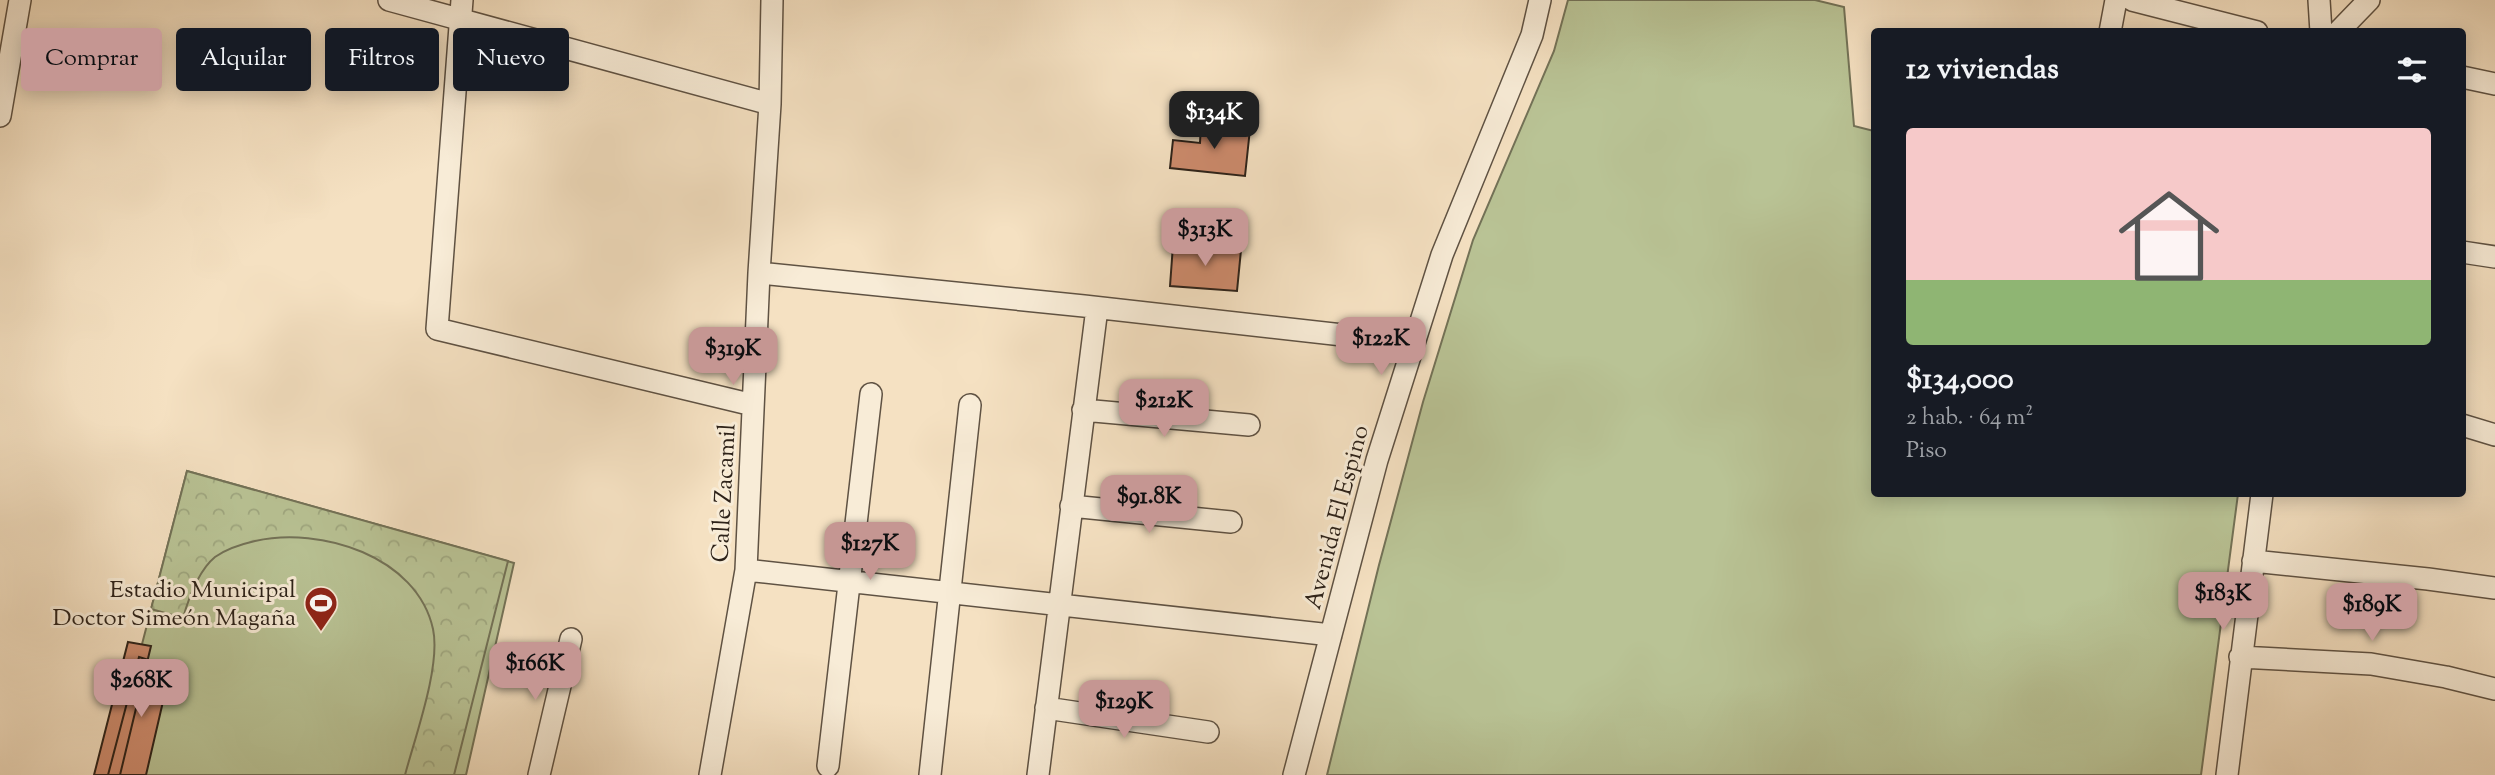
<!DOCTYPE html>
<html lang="es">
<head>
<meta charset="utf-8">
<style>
	body { margin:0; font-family:"Sorts Mill Goudy",serif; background:#242831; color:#f1f3f6; height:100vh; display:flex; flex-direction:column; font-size:26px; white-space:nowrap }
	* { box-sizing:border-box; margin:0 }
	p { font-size:23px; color:#9ea1a6 }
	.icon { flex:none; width:38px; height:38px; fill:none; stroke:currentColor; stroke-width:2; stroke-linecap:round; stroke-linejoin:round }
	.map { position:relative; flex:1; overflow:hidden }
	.sheet { position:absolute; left:1871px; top:28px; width:595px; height:469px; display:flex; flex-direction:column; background:#171b24; border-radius:7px; box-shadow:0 4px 18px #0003 }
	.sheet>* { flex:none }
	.banner { position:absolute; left:21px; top:28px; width:665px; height:63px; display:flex; gap:14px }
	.price { position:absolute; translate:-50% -60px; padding:0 16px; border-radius:14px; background:#c59692; color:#111; font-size:23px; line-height:46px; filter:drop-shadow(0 2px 4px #0008) }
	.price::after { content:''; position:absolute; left:50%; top:42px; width:21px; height:16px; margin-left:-10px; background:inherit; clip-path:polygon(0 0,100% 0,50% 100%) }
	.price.selected { background:#222; color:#fff }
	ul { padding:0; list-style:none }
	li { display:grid; align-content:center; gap:14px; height:371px; padding:0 35px }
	li span { display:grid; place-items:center; height:217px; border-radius:7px; color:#555 }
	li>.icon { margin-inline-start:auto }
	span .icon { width:126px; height:126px; fill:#fffc; stroke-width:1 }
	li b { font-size:30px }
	h2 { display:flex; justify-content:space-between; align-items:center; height:84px; padding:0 35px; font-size:30px }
	.tag { padding:0 24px; border-radius:7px; background:#171b24; box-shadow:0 4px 18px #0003; font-size:24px; line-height:63px }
	.tag.selected { background:#c59692; color:#111 }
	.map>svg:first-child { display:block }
	.grass { fill:#b9c395; stroke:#737257; stroke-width:2 }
	.forest { fill:url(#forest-crowns); stroke:#737257; stroke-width:2 }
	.building { fill:#cd8b6d; stroke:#2d2219; stroke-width:2 }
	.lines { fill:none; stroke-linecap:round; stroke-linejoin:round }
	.minor-casing { stroke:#5f5243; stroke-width:24 }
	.minor { stroke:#f8ecd7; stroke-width:21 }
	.labels { text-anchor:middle; stroke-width:6; stroke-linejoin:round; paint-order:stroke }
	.street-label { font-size:24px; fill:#2d2219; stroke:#f8ecd7 }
	.poi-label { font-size:24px; fill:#2d2219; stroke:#f8ecd7; text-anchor:end }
</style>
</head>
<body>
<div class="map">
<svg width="2495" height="775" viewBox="0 0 2495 775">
	<defs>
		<pattern id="forest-crowns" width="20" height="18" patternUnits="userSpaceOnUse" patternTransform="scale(1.75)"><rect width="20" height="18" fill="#b9c395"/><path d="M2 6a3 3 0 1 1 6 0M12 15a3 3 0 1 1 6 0" fill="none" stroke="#9fa780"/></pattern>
	</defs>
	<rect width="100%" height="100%" fill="#f5e1c2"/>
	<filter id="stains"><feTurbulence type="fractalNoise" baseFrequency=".00286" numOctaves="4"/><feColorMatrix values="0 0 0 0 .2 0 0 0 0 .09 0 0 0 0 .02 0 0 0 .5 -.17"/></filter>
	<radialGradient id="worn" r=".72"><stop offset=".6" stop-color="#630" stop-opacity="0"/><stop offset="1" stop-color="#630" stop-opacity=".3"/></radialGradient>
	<path class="grass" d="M1568 0H1815L1844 7 1854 126 1874 131V494H2238L2201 775H1327L1379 565 1423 402 1473 240 1554 51Z
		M187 471 514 563 466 775H108Z"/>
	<path class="forest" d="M187 471 508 561 454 775H405C415 737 441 666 433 629 417 556 320 526 255 541 242 544 226 549 215 557 198 571 189 597 183 618L151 609Z"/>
	<path class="building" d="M1201 124 1250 129 1245 176 1170 168 1173 140 1200 143Z
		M1173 245 1241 250 1237 291 1170 286Z
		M128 642 151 646 120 775H94Z
		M139 657 171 667 146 775H108Z"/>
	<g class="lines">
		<defs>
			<path id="minor" d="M389 0 770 104
				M462 0 437 329 753 405
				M2132 0 2257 32
				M2319 0 2321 32
				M2110 32 2116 0
				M2338 32 2369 0
				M2462 77 2495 84
				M0 116 20 0
				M2462 252 2495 257
				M759 273 1084 306 1414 343
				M1083 410 1249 425
				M2462 425 2495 435
				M1071 506 1231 522
				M2253 561 2428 579 2495 588
				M746 570 1331 635
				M2240 657 2371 664 2446 677 2495 689
				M1046 708 1208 732
				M828 766 871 394
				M539 775 571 639
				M710 775 746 570 759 273 770 104 772 0
				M930 775 970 405
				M1038 775 1097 308
				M1294 775 1377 460 1442 255 1532 35 1540 0
				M2227 775 2262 494"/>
		</defs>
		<use href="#minor" class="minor-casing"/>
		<use href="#minor" class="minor"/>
	</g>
	<defs>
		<symbol id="stadium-pin" viewBox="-11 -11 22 30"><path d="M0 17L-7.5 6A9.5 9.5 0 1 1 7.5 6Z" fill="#8f2418" stroke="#f8ecd7"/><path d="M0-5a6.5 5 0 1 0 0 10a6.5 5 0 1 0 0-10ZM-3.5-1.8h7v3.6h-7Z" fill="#fff"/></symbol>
	</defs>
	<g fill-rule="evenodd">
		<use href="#stadium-pin" x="302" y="584" width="38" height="52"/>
	</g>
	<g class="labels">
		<g class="street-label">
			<text transform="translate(723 493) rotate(-87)" y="8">Calle Zacamil</text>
			<text transform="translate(1336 517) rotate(-75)" y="8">Avenida El Espino</text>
		</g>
		<g class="poi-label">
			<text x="296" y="597">Estadio Municipal<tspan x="296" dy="28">Doctor Simeón Magaña</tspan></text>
		</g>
	</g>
	<rect width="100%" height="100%" filter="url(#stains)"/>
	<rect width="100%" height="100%" fill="url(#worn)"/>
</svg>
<b class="price selected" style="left:1214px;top:151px">$134K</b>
<b class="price" style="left:1205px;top:268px">$313K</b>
<b class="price" style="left:1381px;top:377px">$122K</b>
<b class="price" style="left:733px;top:387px">$319K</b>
<b class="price" style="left:1164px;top:439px">$212K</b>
<b class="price" style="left:1149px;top:535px">$91.8K</b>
<b class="price" style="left:870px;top:582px">$127K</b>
<b class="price" style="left:2223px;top:632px">$183K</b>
<b class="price" style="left:2372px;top:643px">$189K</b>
<b class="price" style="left:535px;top:702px">$166K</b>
<b class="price" style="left:141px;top:719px">$268K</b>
<b class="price" style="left:1124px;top:740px">$129K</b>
<div class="banner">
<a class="tag selected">Comprar</a>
<a class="tag">Alquilar</a>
<a class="tag">Filtros</a>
<a class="tag">Nuevo</a>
</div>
<section class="sheet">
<h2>12 viviendas<svg class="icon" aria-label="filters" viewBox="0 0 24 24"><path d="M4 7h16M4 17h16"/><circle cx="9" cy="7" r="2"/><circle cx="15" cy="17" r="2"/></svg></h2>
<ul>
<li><span style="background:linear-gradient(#f6c9c9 70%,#8fb573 0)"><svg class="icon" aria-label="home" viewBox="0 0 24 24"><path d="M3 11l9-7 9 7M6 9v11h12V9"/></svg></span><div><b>$134,000</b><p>2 hab. · 64 m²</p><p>Piso</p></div></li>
</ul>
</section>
</div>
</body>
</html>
